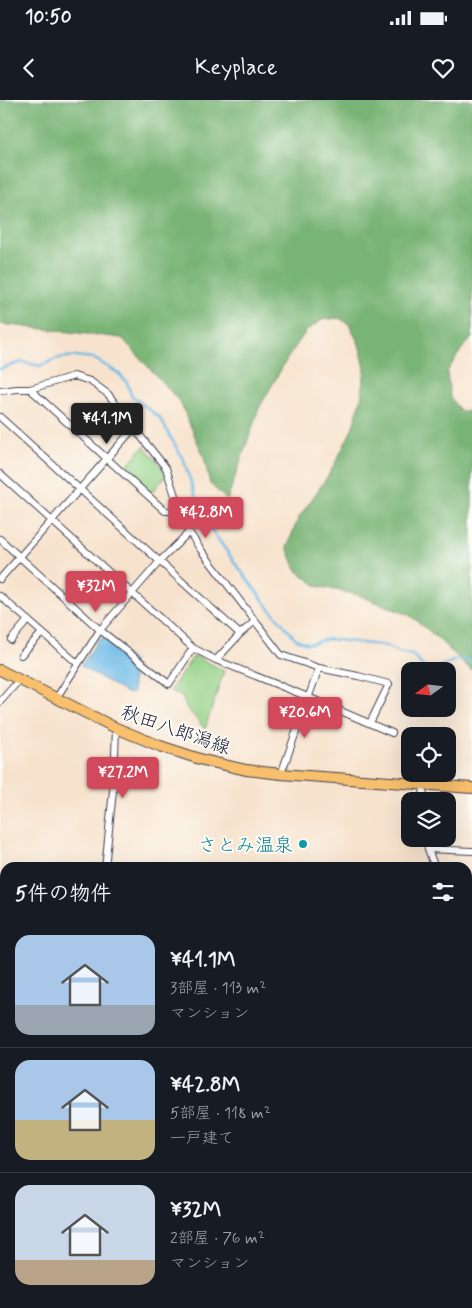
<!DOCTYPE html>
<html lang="ja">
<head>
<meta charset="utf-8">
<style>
	body { margin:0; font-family:Mynerve,"Klee One",sans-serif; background:#20242c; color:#f1f3f6; height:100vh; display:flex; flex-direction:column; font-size:19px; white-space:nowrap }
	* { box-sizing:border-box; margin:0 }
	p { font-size:16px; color:#9ea1a6 }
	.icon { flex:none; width:28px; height:28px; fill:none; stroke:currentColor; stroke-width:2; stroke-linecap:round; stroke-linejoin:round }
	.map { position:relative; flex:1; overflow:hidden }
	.panel { position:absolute; left:0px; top:762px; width:472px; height:446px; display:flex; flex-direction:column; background:#171b24; border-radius:15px 15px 0 0; box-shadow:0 5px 20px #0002 }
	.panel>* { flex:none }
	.needle { width:32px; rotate:255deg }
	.fabs { position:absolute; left:401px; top:562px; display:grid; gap:10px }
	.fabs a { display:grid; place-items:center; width:55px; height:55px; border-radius:10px; background:#171b24; box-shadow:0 5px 20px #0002; font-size:25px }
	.price { position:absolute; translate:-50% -42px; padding:0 11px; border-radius:5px; background:#d1495b; color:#fff; font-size:16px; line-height:32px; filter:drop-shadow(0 1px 2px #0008) }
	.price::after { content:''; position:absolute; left:50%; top:30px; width:15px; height:11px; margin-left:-8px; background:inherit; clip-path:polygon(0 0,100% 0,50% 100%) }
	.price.current { background:#222; color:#fff }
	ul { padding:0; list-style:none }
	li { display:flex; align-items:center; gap:15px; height:125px; padding:0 15px }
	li+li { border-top:1px solid #363941 }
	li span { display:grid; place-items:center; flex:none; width:140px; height:100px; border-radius:15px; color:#555 }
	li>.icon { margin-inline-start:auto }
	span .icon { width:60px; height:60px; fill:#fffc; stroke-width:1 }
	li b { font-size:21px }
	h2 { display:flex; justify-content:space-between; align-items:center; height:60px; padding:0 15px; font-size:21px }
	.status { display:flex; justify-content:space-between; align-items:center; height:35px; padding:0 25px; background:#171b24; direction:ltr }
	.status svg { height:14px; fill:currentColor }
	header { display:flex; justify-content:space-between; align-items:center; height:65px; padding:0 15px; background:#171b24; font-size:22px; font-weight:600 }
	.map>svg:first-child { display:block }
	.green { fill:#95d287; stroke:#5c7a61 }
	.forest { fill:#78b474; stroke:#4d6b58 }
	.water { fill:#6ebae7; stroke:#486e91 }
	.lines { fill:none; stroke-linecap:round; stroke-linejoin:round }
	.stream { stroke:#6ebae7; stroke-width:2.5 }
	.river { stroke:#6ebae7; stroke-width:14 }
	.street-casing { stroke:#423f51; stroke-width:8 }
	.secondary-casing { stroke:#423f51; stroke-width:11 }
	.primary-casing { stroke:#423f51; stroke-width:12 }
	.street { stroke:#fff; stroke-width:6 }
	.secondary { stroke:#fce5c4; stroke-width:9 }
	.primary { stroke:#f8bf6c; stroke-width:10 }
	.culture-dot { fill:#0f9aa8; stroke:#fdfcf7; stroke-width:2 }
	.labels { text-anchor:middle; stroke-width:4; stroke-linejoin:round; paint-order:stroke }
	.street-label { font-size:19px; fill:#22223b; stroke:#fdfcf7 }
	.culture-label { font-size:19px; fill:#0d838f; stroke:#fdfcf7; text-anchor:end }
</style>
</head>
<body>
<div class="status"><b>10:50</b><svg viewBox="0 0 49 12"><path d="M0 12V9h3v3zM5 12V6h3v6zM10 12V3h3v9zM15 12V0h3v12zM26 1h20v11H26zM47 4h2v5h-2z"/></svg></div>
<header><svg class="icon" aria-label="back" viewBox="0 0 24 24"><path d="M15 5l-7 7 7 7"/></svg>Keyplace<svg class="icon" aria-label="heart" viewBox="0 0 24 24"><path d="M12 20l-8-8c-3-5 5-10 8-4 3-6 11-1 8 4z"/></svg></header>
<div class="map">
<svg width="472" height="1208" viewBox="0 0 472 1208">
	<rect width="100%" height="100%" fill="#fdfcf7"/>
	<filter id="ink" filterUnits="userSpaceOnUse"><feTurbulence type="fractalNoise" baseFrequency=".02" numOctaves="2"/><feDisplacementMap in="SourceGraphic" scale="10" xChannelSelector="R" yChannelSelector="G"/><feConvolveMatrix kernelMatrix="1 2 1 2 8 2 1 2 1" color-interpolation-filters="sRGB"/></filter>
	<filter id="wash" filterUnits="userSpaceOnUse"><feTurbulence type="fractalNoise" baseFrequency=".0096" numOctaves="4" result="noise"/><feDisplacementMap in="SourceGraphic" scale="20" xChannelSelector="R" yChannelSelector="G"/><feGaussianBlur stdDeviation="1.12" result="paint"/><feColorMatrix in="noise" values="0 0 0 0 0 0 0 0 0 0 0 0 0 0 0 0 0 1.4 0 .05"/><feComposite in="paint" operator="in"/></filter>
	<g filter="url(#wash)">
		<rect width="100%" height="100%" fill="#f7e3cd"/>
		<path class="green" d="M144 346 163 368 166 376 151 393 123 369Z
			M193 557H198L224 571 205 629 186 607 182 596 170 591Z"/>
		<path class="forest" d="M0 0H472V238L461 250 447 272 450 297 460 311 472 312V571L434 535 411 516 358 495 317 486 296 470 287 447 298 419 328 376 341 352 352 329 361 300 365 268 359 244 349 224 339 218 322 220 306 231 287 259 259 308 227 400 210 384 204 357 180 302 122 238 0 224Z
			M5 820V863L0 862V821Z"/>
		<path class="water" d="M105 538 133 561V592L129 594 123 591 81 566 98 540Z"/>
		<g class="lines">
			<path class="stream" d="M0 269 22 262 40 266 58 258 76 256 93 258 118 273 127 282 131 295 160 318 184 361 194 392 206 422 235 463 270 509 296 539 308 544 328 539 387 546 398 552 409 554 415 557 423 567 429 569H434C445 565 462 554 472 563
				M0 957 5 968
				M0 979 5 982
				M387 1204 391 1208"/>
			<path class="river" d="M0 867 5 868
				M0 1104 5 1105
				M468 1144 472 1143
				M194 1208V1204"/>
		</g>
	</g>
	<g filter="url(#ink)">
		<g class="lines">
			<defs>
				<path id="street" d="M30 289 165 411H180
					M0 291 17 289H30L74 276 90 281 108 294 134 328 166 368 180 411 189 432 201 450 281 555 319 568 358 576 389 584 370 623
					M0 317 240 534
					M0 374 193 548 216 560 308 597 392 633
					M0 439 100 530 169 584 193 548
					M0 479 134 328
					M0 496 77 563
					M11 540 28 520
					M21 555 42 533
					M216 560 240 534 255 521
					M57 597 100 530 160 461 189 432
					M0 602 20 579
					M281 674 319 568
					M423 685 424 701
					M426 739 428 749 435 768
					M428 749 472 751
					M105 768 114 681 116 628
					M468 920H472
					M0 987 5 989
					M468 1007H472
					M468 1029 472 1028
					M0 1037 5 1040
					M468 1076 472 1075
					M378 1204 381 1208
					M452 1204V1208
					M2 1206 3 1185 5 1184"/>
				<path id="secondary" d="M245 1204 253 1208"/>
				<path id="primary" d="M0 570 116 628 160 646 203 660 246 670 281 674 472 688"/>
			</defs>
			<use href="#street" class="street-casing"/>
			<use href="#secondary" class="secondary-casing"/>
			<use href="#primary" class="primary-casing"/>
			<use href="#street" class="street"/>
			<use href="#secondary" class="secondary"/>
			<use href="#primary" class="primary"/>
		</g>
	</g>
	<circle class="culture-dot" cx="303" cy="744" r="5"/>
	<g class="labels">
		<g class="street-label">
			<text transform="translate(176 629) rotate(19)" y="7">秋田八郎潟線</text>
		</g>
		<g class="culture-label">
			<text x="293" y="751">さとみ温泉</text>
		</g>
	</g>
</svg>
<div class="fabs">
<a><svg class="needle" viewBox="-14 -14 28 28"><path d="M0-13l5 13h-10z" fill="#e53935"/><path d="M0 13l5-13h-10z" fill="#9ea1a6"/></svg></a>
<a><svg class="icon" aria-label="locate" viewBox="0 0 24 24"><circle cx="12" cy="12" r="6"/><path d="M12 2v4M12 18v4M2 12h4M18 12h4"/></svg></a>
<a><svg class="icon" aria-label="layers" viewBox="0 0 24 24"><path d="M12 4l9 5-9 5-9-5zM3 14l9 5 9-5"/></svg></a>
</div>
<b class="price current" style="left:107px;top:345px">¥41.1M</b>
<b class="price" style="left:206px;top:439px">¥42.8M</b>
<b class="price" style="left:96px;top:513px">¥32M</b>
<b class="price" style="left:305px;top:639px">¥20.6M</b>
<b class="price" style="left:123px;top:699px">¥27.2M</b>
<section class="panel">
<h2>5件の物件<svg class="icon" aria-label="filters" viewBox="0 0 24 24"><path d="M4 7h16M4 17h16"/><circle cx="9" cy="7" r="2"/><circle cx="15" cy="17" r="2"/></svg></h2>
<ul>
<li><span style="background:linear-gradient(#a9c7e8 70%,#9aa5b1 0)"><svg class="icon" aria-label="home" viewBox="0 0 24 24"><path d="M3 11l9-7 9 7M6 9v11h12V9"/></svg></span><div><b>¥41.1M</b><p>3部屋 · 113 m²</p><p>マンション</p></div></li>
<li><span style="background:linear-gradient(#a9c7e8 60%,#c2b280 0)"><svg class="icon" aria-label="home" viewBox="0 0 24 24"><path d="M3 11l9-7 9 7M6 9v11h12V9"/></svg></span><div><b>¥42.8M</b><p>5部屋 · 118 m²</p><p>一戸建て</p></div></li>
<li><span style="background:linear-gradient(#c9d6e8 75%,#b9a48a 0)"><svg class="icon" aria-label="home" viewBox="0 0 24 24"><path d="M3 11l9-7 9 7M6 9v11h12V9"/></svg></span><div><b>¥32M</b><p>2部屋 · 76 m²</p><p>マンション</p></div></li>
</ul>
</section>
</div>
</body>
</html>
